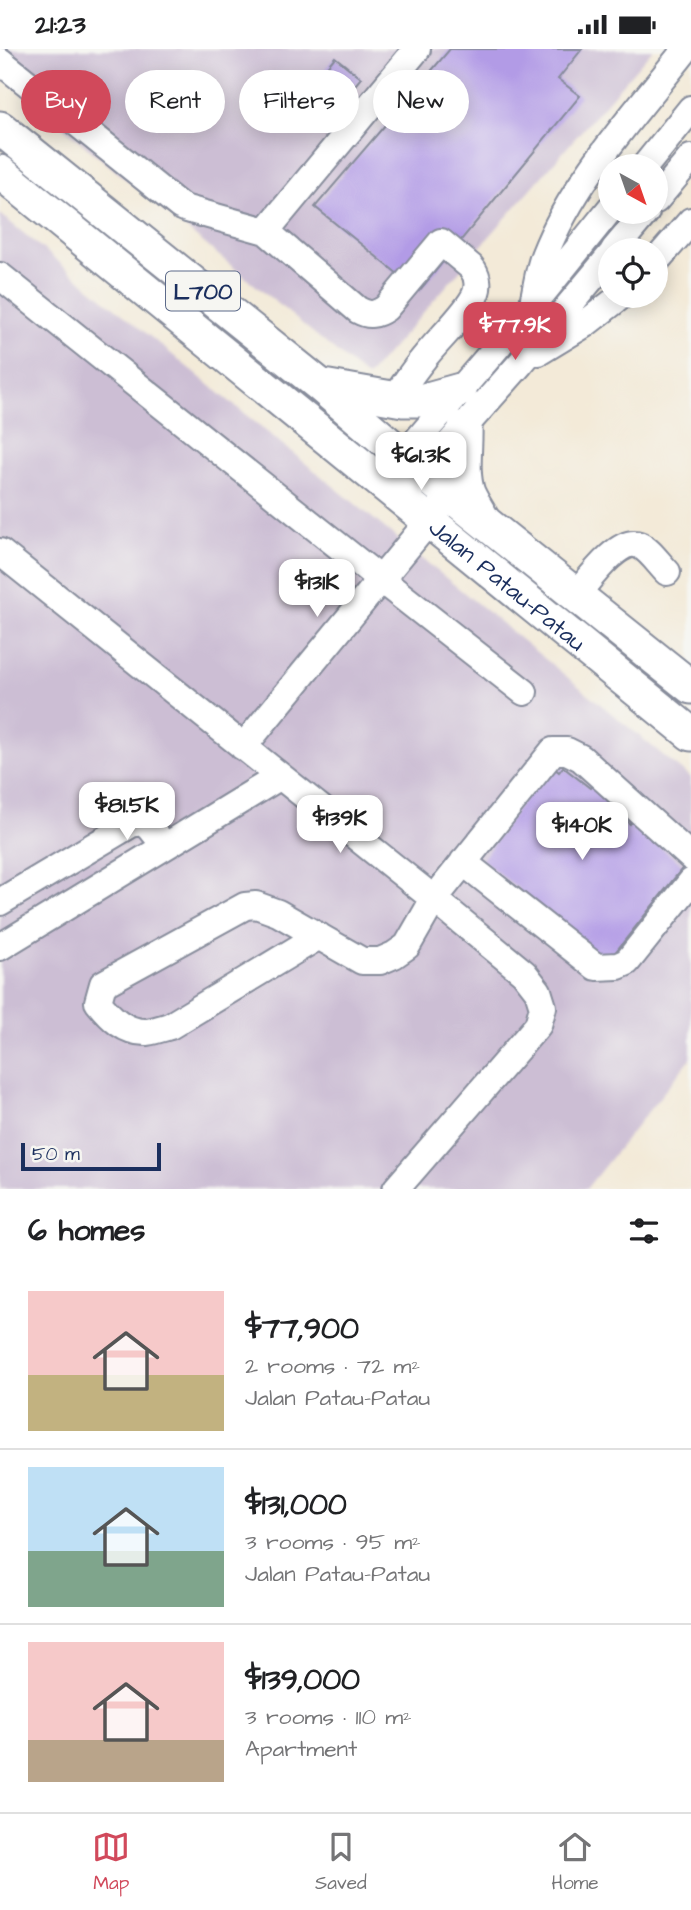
<!DOCTYPE html>
<html lang="en">
<head>
<meta charset="utf-8">
<style>
	body { margin:0; font-family:"Architects Daughter",sans-serif; background:#f2f2f2; color:#202124; height:100vh; display:flex; flex-direction:column; font-size:26px; white-space:nowrap }
	* { box-sizing:border-box; margin:0 }
	p { font-size:23px; color:#757577 }
	.icon { flex:none; width:38px; height:38px; fill:none; stroke:currentColor; stroke-width:2; stroke-linecap:round; stroke-linejoin:round }
	.map { position:relative; height:1140px; overflow:hidden }
	.drawer { display:flex; flex-direction:column; background:#fff; flex:1 }
	.drawer>* { flex:none }
	.banner { position:absolute; left:21px; top:21px; width:649px; height:63px; display:flex; gap:14px }
	.needle { width:46px; rotate:140deg }
	.controls { position:absolute; left:598px; top:105px; display:grid; gap:14px }
	.controls a { display:grid; place-items:center; width:70px; height:70px; border-radius:50%; background:#fff; box-shadow:0 4px 18px #0003; font-size:35px }
	.scale { position:absolute; left:21px; bottom:18px; width:140px; box-sizing:border-box; padding-left:7px; border:4px solid #1b2f5e; border-top:0; font-size:19px; line-height:24px; white-space:nowrap; color:#1b2f5e; -webkit-text-stroke:5px #f6f6f2; paint-order:stroke }
	.price { position:absolute; translate:-50% -60px; padding:0 16px; border-radius:14px; background:#fff; color:#222; font-size:23px; line-height:46px; filter:drop-shadow(0 2px 4px #0008) }
	.price::after { content:''; position:absolute; left:50%; top:42px; width:21px; height:16px; margin-left:-10px; background:inherit; clip-path:polygon(0 0,100% 0,50% 100%) }
	.price.selected { background:#d1495b; color:#fff }
	ul { padding:0; list-style:none }
	li { display:flex; align-items:center; gap:21px; height:175px; padding:0 28px }
	li+li { border-top:2px solid #e0e0e0 }
	li span { display:grid; place-items:center; flex:none; width:196px; height:140px; border-radius:0px; color:#555 }
	li>.icon { margin-inline-start:auto }
	span .icon { width:84px; height:84px; fill:#fffc; stroke-width:1 }
	li b { font-size:30px }
	h2 { display:flex; justify-content:space-between; align-items:center; height:84px; padding:0 28px; font-size:30px }
	.pill { padding:0 24px; border-radius:32px; background:#fff; box-shadow:0 4px 18px #0003; font-size:24px; line-height:63px }
	.pill.selected { background:#d1495b; color:#fff }
	.status { display:flex; justify-content:space-between; align-items:center; height:49px; padding:0 35px; background:#fff; direction:ltr }
	.status svg { height:19px; fill:currentColor }
	.menu { display:flex; justify-content:space-around; align-items:center; height:98px; border-top:2px solid #e0e0e0; background:#fff; font-size:19px; color:#757577 }
	.menu a { display:grid; justify-items:center; gap:4px }
	.menu .selected { color:#d1495b }
	.map>svg:first-child { display:block }
	.industrial { fill:#ccbed4 }
	.building { fill:#b29be6 }
	.lines { fill:none; stroke-linecap:round; stroke-linejoin:round }
	.minor-casing { stroke:#878c9b; stroke-width:30 }
	.major-casing { stroke:#878c9b; stroke-width:37 }
	.minor { stroke:#fff; stroke-width:26 }
	.major { stroke:#fff; stroke-width:33 }
	.labels { text-anchor:middle; stroke-width:7; stroke-linejoin:round; paint-order:stroke }
	.shield { fill:#f6f6f2; stroke:#5d6b8a; stroke-width:2 }
	.shield-label { font-size:23px; font-weight:bold; fill:#1b2f5e }
	.street-label { font-size:24px; fill:#1b2f5e; stroke:#f6f6f2 }
</style>
</head>
<body>
<div class="status"><b>21:23</b><svg viewBox="0 0 49 12"><path d="M0 12V9h3v3zM5 12V6h3v6zM10 12V3h3v9zM15 12V0h3v12zM26 1h20v11H26zM47 4h2v5h-2z"/></svg></div>
<div class="map">
<svg width="691" height="1140" viewBox="0 0 691 1140">
	<rect width="100%" height="100%" fill="#f6f6f2"/>
	<filter id="ink" filterUnits="userSpaceOnUse"><feTurbulence type="fractalNoise" baseFrequency=".0143" numOctaves="2"/><feDisplacementMap in="SourceGraphic" scale="14" xChannelSelector="R" yChannelSelector="G"/><feConvolveMatrix kernelMatrix="1 2 1 2 8 2 1 2 1" color-interpolation-filters="sRGB"/></filter>
	<filter id="wash" filterUnits="userSpaceOnUse"><feTurbulence type="fractalNoise" baseFrequency=".00686" numOctaves="4" result="noise"/><feDisplacementMap in="SourceGraphic" scale="28" xChannelSelector="R" yChannelSelector="G"/><feGaussianBlur stdDeviation="1.57" result="paint"/><feColorMatrix in="noise" values="0 0 0 0 0 0 0 0 0 0 0 0 0 0 0 0 0 1.4 0 .05"/><feComposite in="paint" operator="in"/></filter>
	<g filter="url(#wash)">
		<rect width="100%" height="100%" fill="#f3ead8"/>
		<path class="industrial" d="M0 0H653L367 328 0 27Z
			M0 165 691 729V1009L586 1140H0Z"/>
		<g id="blocks">
			<path class="building" d="M450 0H582L558 30 580 47 419 242 315 158Z
				M335 8 361 29 336 59 310 38Z
				M549 715 559 723 563 718 590 739 596 731 617 747 608 757 630 775 637 766 658 782 651 791 684 817 605 916 515 845 519 840 482 811Z"/>
		</g>
	</g>
	<g filter="url(#ink)">
		<use href="#blocks" fill-opacity="0" stroke="#878c9b" stroke-width="2"/>
		<g class="lines">
			<defs>
				<path id="minor" d="M0 12 180 157 187 160 266 182 358 261C369 267 376 266 386 259L441 193 471 218C477 225 479 235 476 244 470 261 436 293 424 309 413 322 404 336 394 350
					M645 117 691 60
					M656 151 691 109
					M266 182 417 0
					M614 201 646 163
					M656 212 691 172
					M0 227 380 530 524 643
					M534 249C537 235 539 220 544 207 573 131 636 64 686 0
					M539 303 585 275 621 247
					M391 422 532 257 611 159
					M411 438 520 315 611 206
					M0 503 434 850 524 924 538 942 543 958 538 976 396 1140
					M576 546C588 532 619 488 639 496 649 500 659 515 667 523
					M243 698 451 445
					M463 813 596 918 618 917 627 913 691 833
					M0 853 131 775 141 773 149 777 165 797
					M319 887 170 977C163 979 154 982 147 983 125 984 110 968 98 953L103 935 245 857 256 856 278 864 362 912H380L394 906 407 897 434 850 553 702H567L581 709 691 808
					M0 898 279 728"/>
				<g id="major">
					<path d="M0 79 321 337 423 424 691 638"/>
					<path id="s1" d="M0 123 691 685"/>
					<path d="M323 337 403 351H424L460 341"/>
					<path d="M465 378C466 399 461 423 468 444 472 453 477 461 482 469"/>
				</g>
			</defs>
			<use href="#minor" class="minor-casing"/>
			<use href="#major" class="major-casing"/>
			<use href="#minor" class="minor"/>
			<use href="#major" class="major"/>
		</g>
	</g>
	<g class="labels">
		<rect class="shield" x="166" y="222.5" width="74" height="39" rx="5"/>
		<g class="shield-label">
			<text x="203" y="250">L700</text>
		</g>
		<g class="street-label">
			<text dy="8" stroke="none"><textPath href="#s1" startOffset="654">Jalan Patau-Patau</textPath></text>
		</g>
	</g>
</svg>
<div class="controls">
<a><svg class="needle" viewBox="-14 -14 28 28"><path d="M0-13l5 13h-10z" fill="#e53935"/><path d="M0 13l5-13h-10z" fill="#757577"/></svg></a>
<a><svg class="icon" aria-label="locate" viewBox="0 0 24 24"><circle cx="12" cy="12" r="6"/><path d="M12 2v4M12 18v4M2 12h4M18 12h4"/></svg></a>
</div>
<div class="scale">50 m</div>
<b class="price selected" style="left:515px;top:313px">$77.9K</b>
<b class="price" style="left:421px;top:443px">$61.3K</b>
<b class="price" style="left:317px;top:570px">$131K</b>
<b class="price" style="left:127px;top:793px">$81.5K</b>
<b class="price" style="left:340px;top:806px">$139K</b>
<b class="price" style="left:582px;top:813px">$140K</b>
<div class="banner">
<a class="pill selected">Buy</a>
<a class="pill">Rent</a>
<a class="pill">Filters</a>
<a class="pill">New</a>
</div>
</div>
<section class="drawer">
<h2>6 homes<svg class="icon" aria-label="filters" viewBox="0 0 24 24"><path d="M4 7h16M4 17h16"/><circle cx="9" cy="7" r="2"/><circle cx="15" cy="17" r="2"/></svg></h2>
<ul>
<li><span style="background:linear-gradient(#f6c9c9 60%,#c2b280 0)"><svg class="icon" aria-label="home" viewBox="0 0 24 24"><path d="M3 11l9-7 9 7M6 9v11h12V9"/></svg></span><div><b>$77,900</b><p>2 rooms · 72 m²</p><p>Jalan Patau-Patau</p></div></li>
<li><span style="background:linear-gradient(#bfe0f5 60%,#7fa58c 0)"><svg class="icon" aria-label="home" viewBox="0 0 24 24"><path d="M3 11l9-7 9 7M6 9v11h12V9"/></svg></span><div><b>$131,000</b><p>3 rooms · 95 m²</p><p>Jalan Patau-Patau</p></div></li>
<li><span style="background:linear-gradient(#f6c9c9 70%,#b9a48a 0)"><svg class="icon" aria-label="home" viewBox="0 0 24 24"><path d="M3 11l9-7 9 7M6 9v11h12V9"/></svg></span><div><b>$139,000</b><p>3 rooms · 110 m²</p><p>Apartment</p></div></li>
</ul>
</section>
<nav class="menu">
<a class="selected"><svg class="icon" aria-label="map" viewBox="0 0 24 24"><path d="M3 6l6-2 6 2 6-2v14l-6 2-6-2-6 2zM9 4v14M15 6v14"/></svg>Map</a>
<a><svg class="icon" aria-label="saved" viewBox="0 0 24 24"><path d="M7 4h10v16l-5-4-5 4z"/></svg>Saved</a>
<a><svg class="icon" aria-label="home" viewBox="0 0 24 24"><path d="M3 11l9-7 9 7M6 9v11h12V9"/></svg>Home</a>
</nav>
</body>
</html>
